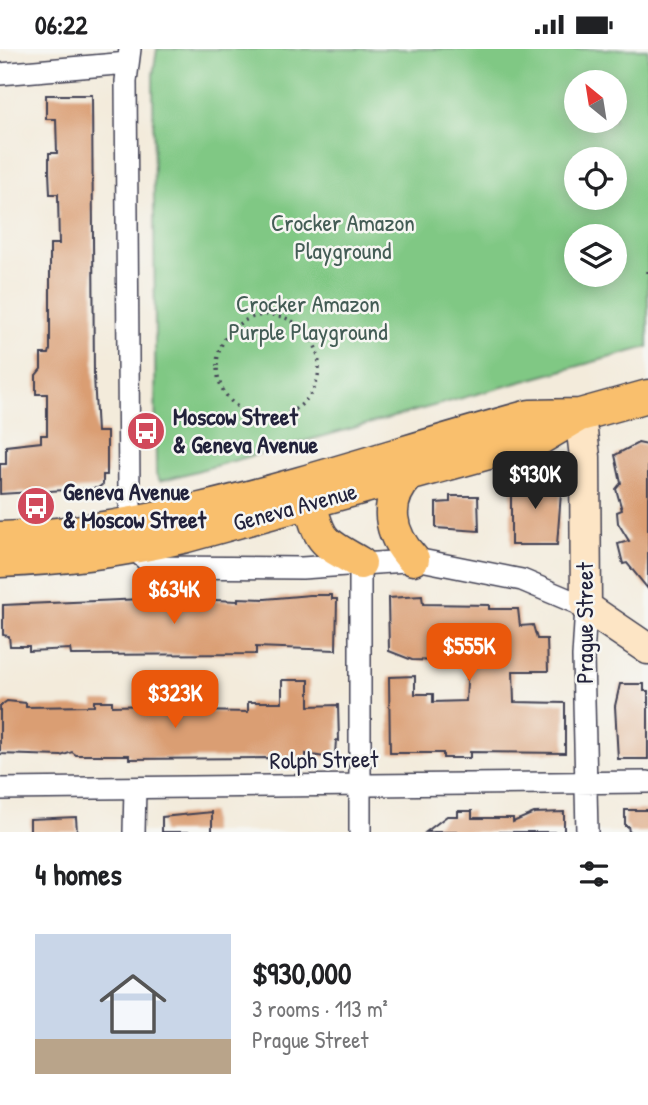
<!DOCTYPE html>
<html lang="en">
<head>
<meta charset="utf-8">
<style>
	body { margin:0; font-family:"Patrick Hand",sans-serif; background:#f6f6f6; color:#202124; height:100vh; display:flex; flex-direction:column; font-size:26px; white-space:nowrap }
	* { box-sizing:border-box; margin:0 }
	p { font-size:23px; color:#757577 }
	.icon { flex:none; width:38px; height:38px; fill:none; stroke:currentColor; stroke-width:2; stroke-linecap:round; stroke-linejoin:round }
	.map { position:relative; height:783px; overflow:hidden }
	.details { display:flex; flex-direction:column; background:#fff; flex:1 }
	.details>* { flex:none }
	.needle { width:46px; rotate:330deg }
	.fabs { position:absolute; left:564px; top:21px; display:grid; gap:14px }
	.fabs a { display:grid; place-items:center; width:63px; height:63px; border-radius:50%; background:#fff; box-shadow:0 4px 18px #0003; font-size:35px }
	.price { position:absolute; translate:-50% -60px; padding:0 16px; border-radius:14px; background:#ea580c; color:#fff; font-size:23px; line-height:46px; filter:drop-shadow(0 2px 4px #0008) }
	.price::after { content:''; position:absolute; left:50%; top:42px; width:21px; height:16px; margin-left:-10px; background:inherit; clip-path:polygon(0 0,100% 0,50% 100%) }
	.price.active { background:#222; color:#fff }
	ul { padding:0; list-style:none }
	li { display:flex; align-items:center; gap:21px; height:175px; padding:0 35px }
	li span { display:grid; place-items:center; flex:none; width:196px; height:140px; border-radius:0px; color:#555 }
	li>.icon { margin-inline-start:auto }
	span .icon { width:84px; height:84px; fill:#fffc; stroke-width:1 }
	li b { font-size:30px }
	h2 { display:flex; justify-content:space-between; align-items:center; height:84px; padding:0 35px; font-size:30px }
	.status { display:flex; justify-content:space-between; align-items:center; height:49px; padding:0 35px; background:#fff; direction:ltr }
	.status svg { height:19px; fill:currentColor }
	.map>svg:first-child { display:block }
	.green { fill:#80c884; stroke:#517560; stroke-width:2; fill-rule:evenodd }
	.building { fill:#da9e73 }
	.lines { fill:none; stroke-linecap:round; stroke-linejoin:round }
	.street-casing { stroke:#414053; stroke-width:24 }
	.secondary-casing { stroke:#414053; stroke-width:33 }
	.primary-casing { stroke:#414053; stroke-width:35 }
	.path { stroke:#414053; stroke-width:3.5; stroke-dasharray:2 5; stroke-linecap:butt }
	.street { stroke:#fff; stroke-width:21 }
	.secondary { stroke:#fde5c5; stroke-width:30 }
	.primary { stroke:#f9bf6d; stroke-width:32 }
	.labels { text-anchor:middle; stroke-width:5; stroke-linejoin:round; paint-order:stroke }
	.park-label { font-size:24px; fill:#435c55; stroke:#f6f6f2 }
	.poi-label { font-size:24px; font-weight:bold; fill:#22223b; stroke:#f6f6f2; text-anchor:start }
	.street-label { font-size:24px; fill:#22223b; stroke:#f6f6f2 }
</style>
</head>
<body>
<div class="status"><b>06:22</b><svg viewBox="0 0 49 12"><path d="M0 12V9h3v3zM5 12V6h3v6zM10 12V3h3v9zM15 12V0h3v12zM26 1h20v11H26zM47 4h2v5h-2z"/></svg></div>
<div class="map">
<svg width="648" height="783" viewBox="0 0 648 783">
	<rect width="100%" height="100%" fill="#f6f6f2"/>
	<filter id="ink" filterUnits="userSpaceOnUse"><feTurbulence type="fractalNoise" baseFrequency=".0143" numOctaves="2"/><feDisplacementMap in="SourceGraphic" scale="14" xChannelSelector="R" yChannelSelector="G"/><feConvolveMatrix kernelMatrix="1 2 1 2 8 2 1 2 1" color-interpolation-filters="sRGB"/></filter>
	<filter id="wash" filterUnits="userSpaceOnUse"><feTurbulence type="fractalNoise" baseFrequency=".00686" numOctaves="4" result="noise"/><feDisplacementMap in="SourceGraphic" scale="28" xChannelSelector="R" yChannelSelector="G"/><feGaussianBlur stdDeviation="1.57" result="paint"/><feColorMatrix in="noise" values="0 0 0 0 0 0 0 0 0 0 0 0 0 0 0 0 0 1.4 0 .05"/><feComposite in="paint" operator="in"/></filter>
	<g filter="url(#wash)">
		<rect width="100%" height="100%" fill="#f3ebdb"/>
		<path class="green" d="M157 0H648V298L160 432 156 425 153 26ZM576 33H614V72H576ZM576 110H614V149H576ZM576 187H614V226H576Z"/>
		<g id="blocks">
			<path class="building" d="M46 46H92L94 327 97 383H107V426H103V435L98 439 0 445V415H6V397L41 393V386H47V345H36V326L41 320V305H49L50 301V195H59L58 148V145H50L49 123V104H57L56 70H46Z
				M638 394 648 396V540L627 514 623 515 618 495 629 492 618 474 617 463 622 461 616 440 621 434 615 406Z
				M527 428 562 431 557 496H511V431H527Z
				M450 447H478L479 482 436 479V454L450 453Z
				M310 546H332V550H337L336 601 256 598V605L71 606 70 600 29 602V597H10L9 587 3 586V556L166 549 238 552V549L265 550Z
				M422 547 423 555 489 556V560H518L520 577 533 576 537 590H547L548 622H513L514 653 565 654V704L470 703V709H443V704H390L389 628 415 627V645H433V653L466 652 468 613 412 611 389 602 388 549Z
				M282 631H309V657L338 656 339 692 336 691 335 706 324 708 306 705V713L267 709 129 710V706H76L72 703 61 707 0 705V657L7 652 26 654V658L94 657V652H112V657L154 656 196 659V662L248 663V653H282Z
				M620 635H644V642H648V710H618L615 657Z
				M625 761H648V783H629L628 777H625Z
				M458 762H472V769H513V773L534 764 564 763V783H426L447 767H458Z
				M212 763V783H162V768Z
				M76 768 77 783H30V770Z"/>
		</g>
	</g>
	<g filter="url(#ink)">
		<use href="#blocks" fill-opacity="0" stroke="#414053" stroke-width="2"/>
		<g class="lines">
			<defs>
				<path id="street" d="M130 0 126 32 129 444 134 500 154 518 302 519 421 511 522 531 586 558 583 608 587 783
					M0 25 128 14
					M360 514V783
					M0 740 648 733
					M134 783 135 739"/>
				<path id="secondary" d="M580 366 585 408 586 558 648 600"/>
				<path id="primary" d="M408 427C383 453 389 485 413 510
					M310 453C320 495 324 493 360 514
					M0 489C179 483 358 413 530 367L580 366 648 347
					M0 512C63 510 122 502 183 488L539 390 576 368"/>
			</defs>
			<use href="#street" class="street-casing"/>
			<use href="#secondary" class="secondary-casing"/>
			<use href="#primary" class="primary-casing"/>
			<path class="path" d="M648 222V224
				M217 317a51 51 0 1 1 102 0a51 51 0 1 1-102 0Z"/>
			<use href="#street" class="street"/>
			<use href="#secondary" class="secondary"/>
			<use href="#primary" class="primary"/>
		</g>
	</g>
	<defs>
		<symbol id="bus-disc" viewBox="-11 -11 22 22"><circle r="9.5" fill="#d1495b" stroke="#f6f6f2"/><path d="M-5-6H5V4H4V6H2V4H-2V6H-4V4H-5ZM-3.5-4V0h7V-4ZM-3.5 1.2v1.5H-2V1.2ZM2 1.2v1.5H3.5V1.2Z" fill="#fff"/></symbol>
	</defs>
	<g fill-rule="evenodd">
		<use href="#bus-disc" x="124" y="360" width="44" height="44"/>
		<use href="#bus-disc" x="14" y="435" width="44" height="44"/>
	</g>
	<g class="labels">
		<g class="park-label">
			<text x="343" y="182">Crocker Amazon<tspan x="343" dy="28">Playground</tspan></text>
			<text x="308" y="263">Crocker Amazon<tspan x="308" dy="28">Purple Playground</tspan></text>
		</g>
		<g class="poi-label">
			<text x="173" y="376">Moscow Street<tspan x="173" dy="28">&amp; Geneva Avenue</tspan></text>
			<text x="63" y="451">Geneva Avenue<tspan x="63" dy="28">&amp; Moscow Street</tspan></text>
		</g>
		<g class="street-label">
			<text transform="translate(295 458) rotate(-15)" y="8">Geneva Avenue</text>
			<text transform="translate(585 574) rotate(-90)" y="8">Prague Street</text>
			<text transform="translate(324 711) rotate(-1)" y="8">Rolph Street</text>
		</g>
	</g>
</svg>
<div class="fabs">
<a><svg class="needle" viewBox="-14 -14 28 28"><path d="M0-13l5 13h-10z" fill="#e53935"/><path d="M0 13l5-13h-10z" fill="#757577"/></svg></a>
<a><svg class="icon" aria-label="locate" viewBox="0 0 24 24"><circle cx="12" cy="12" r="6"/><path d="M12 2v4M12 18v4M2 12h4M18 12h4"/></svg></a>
<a><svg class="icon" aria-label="layers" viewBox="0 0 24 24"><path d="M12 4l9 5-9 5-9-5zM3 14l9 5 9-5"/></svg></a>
</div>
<b class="price active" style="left:535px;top:462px">$930K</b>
<b class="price" style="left:174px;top:577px">$634K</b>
<b class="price" style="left:469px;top:634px">$555K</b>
<b class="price" style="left:175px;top:681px">$323K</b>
</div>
<section class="details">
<h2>4 homes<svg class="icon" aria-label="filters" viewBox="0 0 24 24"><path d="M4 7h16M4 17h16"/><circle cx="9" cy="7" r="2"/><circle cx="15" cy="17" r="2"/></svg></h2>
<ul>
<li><span style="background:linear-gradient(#c9d6e8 75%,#b9a48a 0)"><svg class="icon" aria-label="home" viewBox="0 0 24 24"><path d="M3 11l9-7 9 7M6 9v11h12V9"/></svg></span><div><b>$930,000</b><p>3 rooms · 113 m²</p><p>Prague Street</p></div></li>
</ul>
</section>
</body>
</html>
